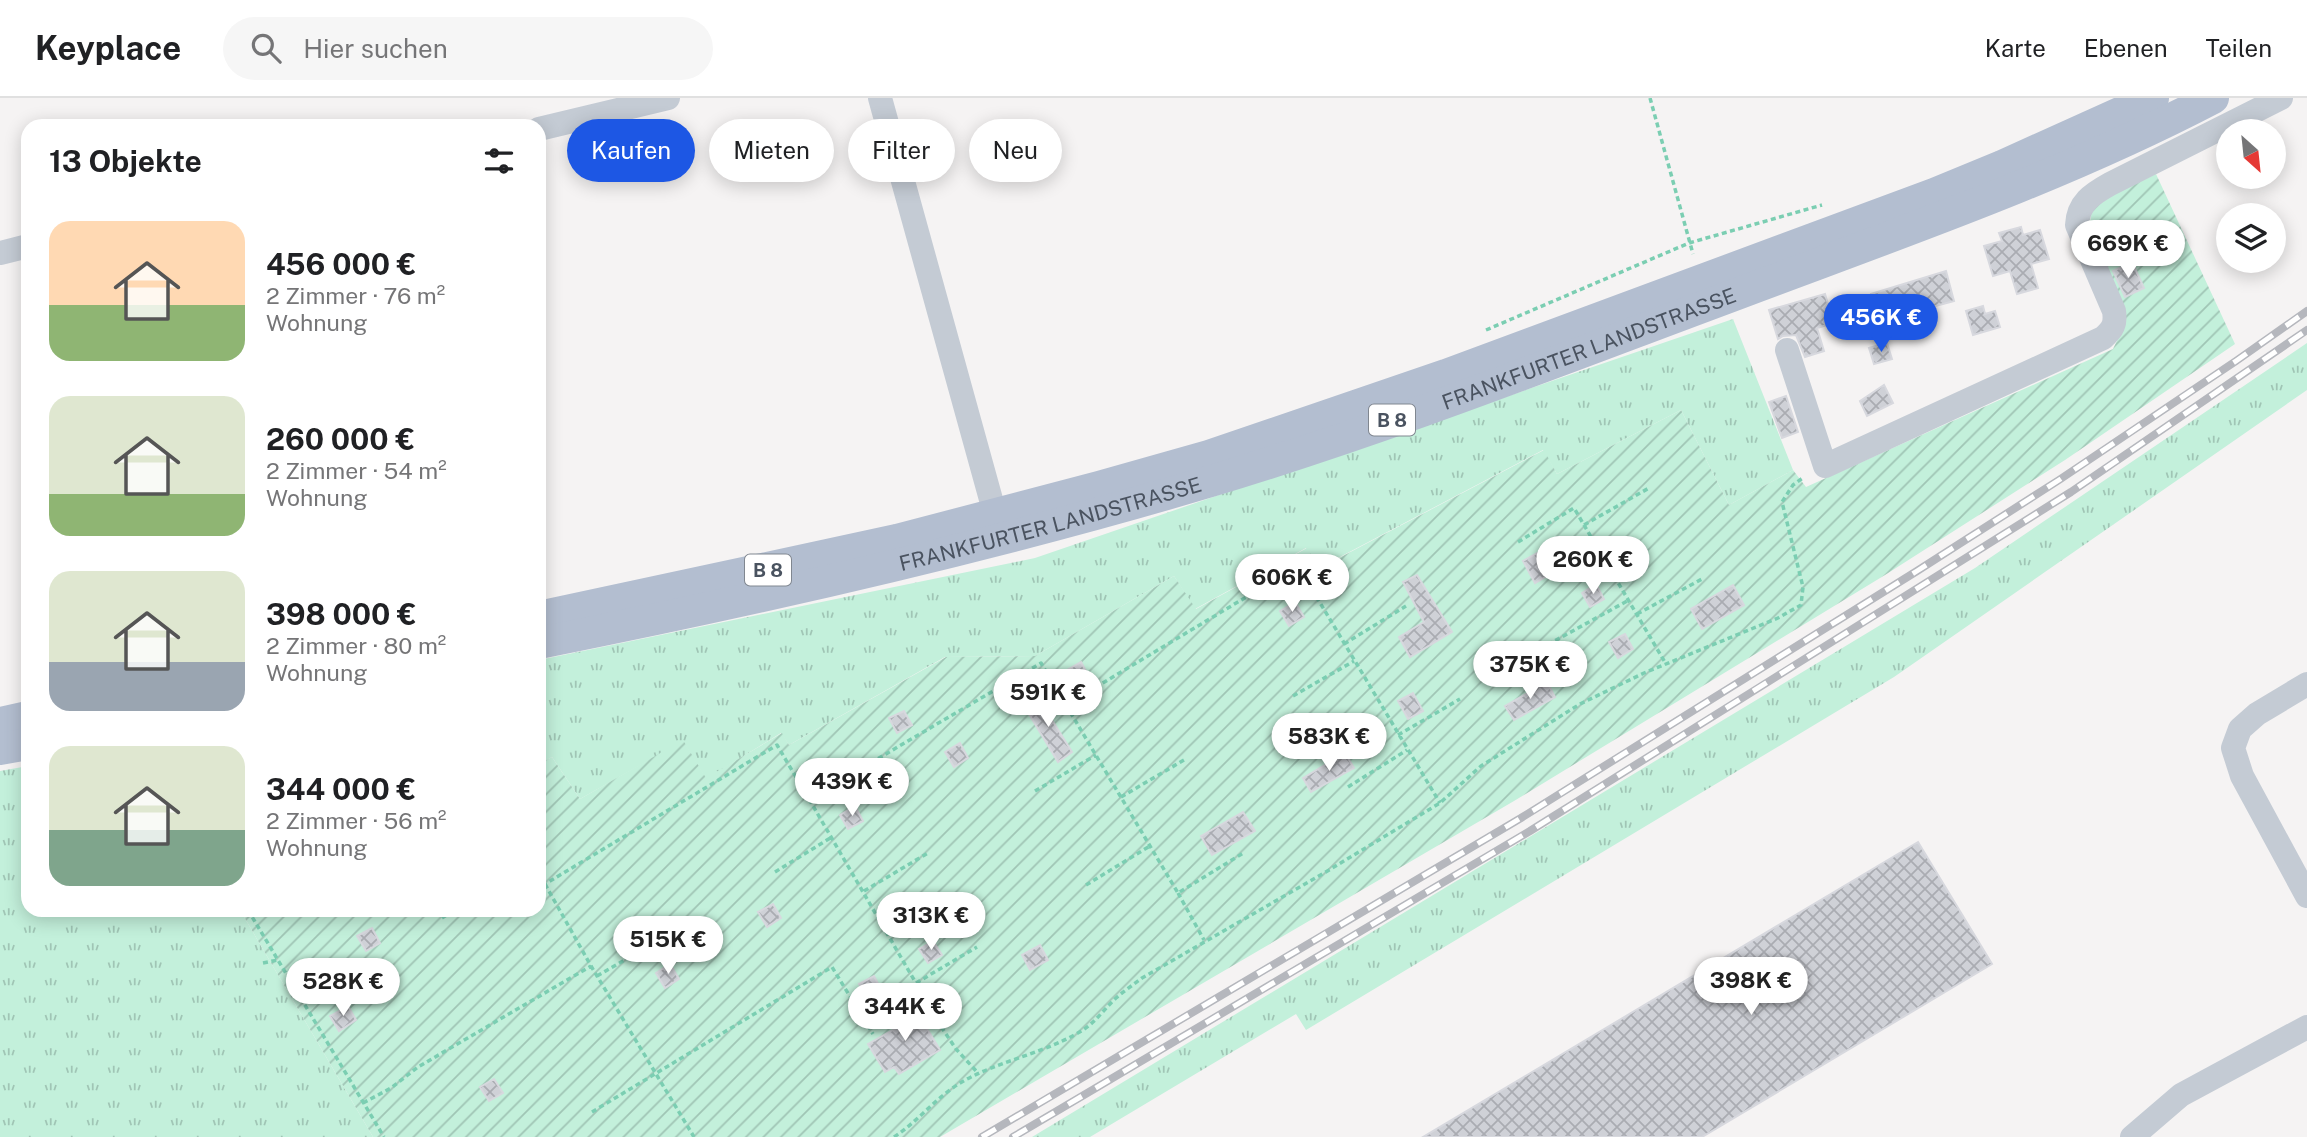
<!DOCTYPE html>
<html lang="de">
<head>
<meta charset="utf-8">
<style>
	body { margin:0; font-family:"Public Sans",sans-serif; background:#f6f6f6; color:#202124; height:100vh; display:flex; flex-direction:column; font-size:26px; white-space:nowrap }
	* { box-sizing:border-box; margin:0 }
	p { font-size:23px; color:#757577 }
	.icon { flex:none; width:38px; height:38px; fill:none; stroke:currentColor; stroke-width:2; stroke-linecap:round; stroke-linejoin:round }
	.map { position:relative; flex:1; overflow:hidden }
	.drawer { position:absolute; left:21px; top:21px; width:525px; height:798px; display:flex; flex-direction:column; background:#fff; border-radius:21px; box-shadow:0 4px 18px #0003 }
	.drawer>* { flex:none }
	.top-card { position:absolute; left:567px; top:21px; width:665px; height:63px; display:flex; gap:14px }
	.needle { width:46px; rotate:153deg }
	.fabs { position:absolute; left:2216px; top:21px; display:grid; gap:14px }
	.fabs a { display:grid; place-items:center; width:70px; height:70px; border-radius:50%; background:#fff; box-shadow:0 4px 18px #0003; font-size:35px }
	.price { position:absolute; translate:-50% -60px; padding:0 16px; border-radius:24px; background:#fff; color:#222; font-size:23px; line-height:46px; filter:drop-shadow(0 2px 4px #0008) }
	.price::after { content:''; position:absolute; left:50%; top:42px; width:21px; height:16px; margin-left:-10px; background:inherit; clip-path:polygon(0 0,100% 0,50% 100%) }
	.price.active { background:#1d57e4; color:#fff }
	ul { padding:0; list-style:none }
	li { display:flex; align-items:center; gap:21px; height:175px; padding:0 28px }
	li span { display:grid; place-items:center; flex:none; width:196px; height:140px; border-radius:21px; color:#555 }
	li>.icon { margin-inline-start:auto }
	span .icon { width:84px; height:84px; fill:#fffc; stroke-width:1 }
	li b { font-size:30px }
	h2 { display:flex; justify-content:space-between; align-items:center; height:84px; padding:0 28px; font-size:30px }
	.pill { padding:0 24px; border-radius:32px; background:#fff; box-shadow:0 4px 18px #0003; font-size:24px; line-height:63px }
	.pill.active { background:#1d57e4; color:#fff }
	header { display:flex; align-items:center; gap:42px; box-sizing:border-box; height:98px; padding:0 35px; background:#fff; border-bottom:2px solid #e0e0e0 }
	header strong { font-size:33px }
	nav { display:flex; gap:38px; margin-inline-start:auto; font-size:24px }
	.search { width:490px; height:63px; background:#f6f6f6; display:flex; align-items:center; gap:18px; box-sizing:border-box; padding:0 24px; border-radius:38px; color:#757577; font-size:26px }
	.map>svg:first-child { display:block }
	.grass { fill:url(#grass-tufts) }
	.garden { fill:url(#garden-furrows) }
	.building { fill:url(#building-cross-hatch); stroke:#d7d8de; stroke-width:2 }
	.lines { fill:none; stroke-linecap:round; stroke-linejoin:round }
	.path { stroke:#7bceb2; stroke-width:3.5; stroke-dasharray:5 3.5; stroke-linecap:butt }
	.minor { stroke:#c4cbd4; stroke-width:24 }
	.major { stroke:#b3bed0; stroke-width:32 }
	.rail-casing { stroke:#b5b7bd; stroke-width:8 }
	.rail { stroke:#fff; stroke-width:5; stroke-dasharray:16; stroke-linecap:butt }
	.labels { text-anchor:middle; stroke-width:7; stroke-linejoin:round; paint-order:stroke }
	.shield { fill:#fff; stroke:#808790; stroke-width:2 }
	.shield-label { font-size:19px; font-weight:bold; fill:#4a5360 }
	.street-label { font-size:21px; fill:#4a5360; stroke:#fff }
</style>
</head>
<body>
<header>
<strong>Keyplace</strong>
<div class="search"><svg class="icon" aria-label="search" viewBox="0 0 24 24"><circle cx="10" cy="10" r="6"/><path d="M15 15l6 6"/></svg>Hier suchen</div>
<nav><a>Karte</a><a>Ebenen</a><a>Teilen</a></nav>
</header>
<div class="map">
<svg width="2307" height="1039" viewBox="0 0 2307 1039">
	<defs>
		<pattern id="grass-tufts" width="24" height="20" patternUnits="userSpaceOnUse" patternTransform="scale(1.75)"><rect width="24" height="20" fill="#c3f0db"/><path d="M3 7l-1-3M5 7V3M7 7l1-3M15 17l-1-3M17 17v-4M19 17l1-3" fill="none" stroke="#a0c5b5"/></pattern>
		<pattern id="garden-furrows" width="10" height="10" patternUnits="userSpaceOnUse" patternTransform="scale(1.75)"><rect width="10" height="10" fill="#c3f0db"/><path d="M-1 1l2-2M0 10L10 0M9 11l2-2" fill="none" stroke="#a0c5b5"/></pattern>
		<pattern id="building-cross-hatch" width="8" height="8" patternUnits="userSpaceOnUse" patternTransform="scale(1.75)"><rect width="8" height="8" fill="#cfd1d7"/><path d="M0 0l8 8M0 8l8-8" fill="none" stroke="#aaacb2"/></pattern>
	</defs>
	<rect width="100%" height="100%" fill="#f5f3f3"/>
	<path class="grass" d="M1733 221 1793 372 1729 407 1681 312 1557 376 1543 352 1319 470 1306 450 1195 511 1174 478 1035 558 945 559 789 647 781 635 706 681 683 643 580 701 552 659 539 666V562L1035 460Z
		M2307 245V292L1894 579 1306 932 1296 916 1090 1039H1032L1975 470Z
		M28 668V812H240L373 1039H0V673Z"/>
	<path class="garden" d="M2156 76 2235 246 2065 362 1885 477 1514 703 940 1039H373L240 812H539V666L552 659 580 701 683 642 706 680 782 635 789 647 946 559 1035 558 1174 478 1196 511 1307 450 1320 470 1544 352 1557 376 1681 312 1729 407 1793 372 1806 389 2113 251 2126 224 2088 136 2093 106Z"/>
	<path class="building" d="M2021 129 2023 137 2040 132 2049 161 2031 166 2038 190 2017 196 2010 173 1993 178 1984 148 2002 143 1999 135Z
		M2132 164 2144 190 2125 199 2113 173Z
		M1946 173 1954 203 1902 217 1905 228 1882 234 1871 196Z
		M1825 196 1834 225 1817 230 1824 253 1805 259 1796 237 1783 238 1778 241 1769 212Z
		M1983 208 1985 216 1995 213 2000 229 1973 237 1966 213Z
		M1887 245 1892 261 1874 266 1869 250Z
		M1884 287 1893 305 1867 318 1860 303Z
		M1786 298 1798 334 1782 340 1769 304Z
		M1539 454 1552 475 1535 485 1523 463Z
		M1417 477 1452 534 1410 559 1399 539 1424 524 1403 484Z
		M1596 486 1604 501 1590 509 1582 495Z
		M1733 487 1744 507 1702 531 1691 511Z
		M1295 504 1304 519 1289 528 1280 513Z
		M1625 536 1633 551 1618 560 1609 544Z
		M1081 564 1089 579 1074 588 1065 573Z
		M1547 584 1555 599 1514 622 1505 608Z
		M1413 595 1423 613 1408 621 1398 603Z
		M1037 598 1072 654 1058 664 1023 606Z
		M904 613 912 627 897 635 889 620Z
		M960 645 968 660 954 669 945 654Z
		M1345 655 1354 670 1311 694 1303 680Z
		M855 708 863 723 848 731 840 717Z
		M1243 714 1255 733 1212 757 1201 738Z
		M1918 744 1992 866 1702 1039H1423Z
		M773 806 781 820 767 829 758 814Z
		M372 830 380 845 366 853 357 838Z
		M933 843 942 857 928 865 919 851Z
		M1040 847 1048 862 1030 872 1022 857Z
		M670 866 679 881 665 890 656 875Z
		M874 878 883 895 869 903 859 886Z
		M348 908 356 922 339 933 330 918Z
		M914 909 940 952 899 976 894 969 885 974 868 946 896 930 892 922Z
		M494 981 503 995 489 1003 480 989Z"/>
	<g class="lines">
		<path class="path" d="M1650 0 1693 156
			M1486 232 1689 145 1822 107
			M1584 427 1649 390
			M1518 444 1574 410 1666 566
			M1637 516 1702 481
			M1344 546 1406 508
			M1518 563 1629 502
			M1293 598 1354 563
			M1066 607 1178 795 1245 754
			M1398 637 1460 601
			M1348 689 1407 652
			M1035 693 1096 657
			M1121 699 1184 662
			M809 701 942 930 956 951 978 975
			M775 774 832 739
			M539 776 545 786 777 647 809 701 1041 565 1066 607 1298 468 1440 705
			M545 786 591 868 694 1039
			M1086 787 1150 748
			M864 793 928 755
			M1178 795 1204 842
			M248 812 384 1039
			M442 820 455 812
			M263 865 278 862
			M597 878 664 839
			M916 885 977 849
			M302 903 362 865
			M363 1005 391 990 418 969 591 868
			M592 1014 832 869 873 936
			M894 1039C917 1024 934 1002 957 987 991 965 1039 957 1076 936 1094 927 1102 913 1116 900 1124 893 1133 887 1142 880L1324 775 1440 705 1481 668 1580 606 1644 575 1778 520 1801 507 1803 489 1782 404 1793 387 1804 379"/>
		<path class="minor" d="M880 0 995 416
			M539 31 668 0
			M0 155 28 148
			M1787 252 1825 368 2103 240C2113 231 2116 226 2114 213L2077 127C2078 105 2092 96 2110 86L2281 0
			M2307 586 2257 616 2240 631 2233 650 2242 678 2307 798
			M2132 1039 2181 997 2307 929"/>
		<g class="major">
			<path d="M539 519 897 442 1099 389 1209 358 1446 277 1934 96 2002 68 2153 0"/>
			<path id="s1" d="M539 545C765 500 990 449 1211 383 1384 331 1552 265 1721 202 1887 139 2056 82 2213 0"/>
			<path d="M0 625 28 619"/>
			<path d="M0 651 28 646"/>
		</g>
		<defs>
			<path id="rail" d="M982 1039 1521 720 1917 473 2059 382 2236 263 2307 213
				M1013 1039 1530 733 2071 394 2307 232"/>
		</defs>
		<use href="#rail" class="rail-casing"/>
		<use href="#rail" class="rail"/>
	</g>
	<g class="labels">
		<g class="shield">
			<rect x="1369" y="306.5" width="46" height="31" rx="5"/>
			<rect x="745" y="456.5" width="46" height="31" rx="5"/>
		</g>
		<g class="shield-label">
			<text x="1392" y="329">B 8</text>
			<text x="768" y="479">B 8</text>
		</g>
		<g class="street-label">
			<text dy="7" stroke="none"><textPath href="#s1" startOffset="1092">FRANKFURTER LANDSTRASSE</textPath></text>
			<text dy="7" stroke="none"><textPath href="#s1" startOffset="525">FRANKFURTER LANDSTRASSE</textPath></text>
		</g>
	</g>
</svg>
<div class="fabs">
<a><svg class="needle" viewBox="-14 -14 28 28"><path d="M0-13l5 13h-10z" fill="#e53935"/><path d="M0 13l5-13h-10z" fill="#757577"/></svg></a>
<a><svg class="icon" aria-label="layers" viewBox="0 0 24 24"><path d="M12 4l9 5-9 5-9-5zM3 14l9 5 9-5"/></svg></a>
</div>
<b class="price" style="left:2128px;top:182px">669K €</b>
<b class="price active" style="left:1881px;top:256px">456K €</b>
<b class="price" style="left:1593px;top:498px">260K €</b>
<b class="price" style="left:1292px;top:516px">606K €</b>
<b class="price" style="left:1530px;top:603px">375K €</b>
<b class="price" style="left:1048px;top:631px">591K €</b>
<b class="price" style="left:1329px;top:675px">583K €</b>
<b class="price" style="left:852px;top:720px">439K €</b>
<b class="price" style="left:931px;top:854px">313K €</b>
<b class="price" style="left:668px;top:878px">515K €</b>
<b class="price" style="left:1751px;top:919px">398K €</b>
<b class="price" style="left:343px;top:920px">528K €</b>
<b class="price" style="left:905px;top:945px">344K €</b>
<div class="top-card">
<a class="pill active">Kaufen</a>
<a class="pill">Mieten</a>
<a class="pill">Filter</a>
<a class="pill">Neu</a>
</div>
<section class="drawer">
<h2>13 Objekte<svg class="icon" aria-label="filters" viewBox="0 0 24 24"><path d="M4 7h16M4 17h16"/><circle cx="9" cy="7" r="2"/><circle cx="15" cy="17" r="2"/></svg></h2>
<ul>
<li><span style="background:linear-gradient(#ffd9b3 60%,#8fb573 0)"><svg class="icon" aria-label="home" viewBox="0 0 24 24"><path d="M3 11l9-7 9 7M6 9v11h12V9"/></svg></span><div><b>456 000 €</b><p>2 Zimmer · 76 m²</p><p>Wohnung</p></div></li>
<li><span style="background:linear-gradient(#dfe7d0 70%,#8fb573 0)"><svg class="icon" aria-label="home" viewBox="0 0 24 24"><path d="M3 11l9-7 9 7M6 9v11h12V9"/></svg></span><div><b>260 000 €</b><p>2 Zimmer · 54 m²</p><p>Wohnung</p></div></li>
<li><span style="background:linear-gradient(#dfe7d0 65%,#9aa5b1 0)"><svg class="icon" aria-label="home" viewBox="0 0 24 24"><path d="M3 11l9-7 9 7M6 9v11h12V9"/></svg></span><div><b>398 000 €</b><p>2 Zimmer · 80 m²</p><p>Wohnung</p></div></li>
<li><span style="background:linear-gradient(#dfe7d0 60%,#7fa58c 0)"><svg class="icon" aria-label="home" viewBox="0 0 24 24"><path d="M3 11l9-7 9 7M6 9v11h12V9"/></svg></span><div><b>344 000 €</b><p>2 Zimmer · 56 m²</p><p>Wohnung</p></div></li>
</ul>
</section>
</div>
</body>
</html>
